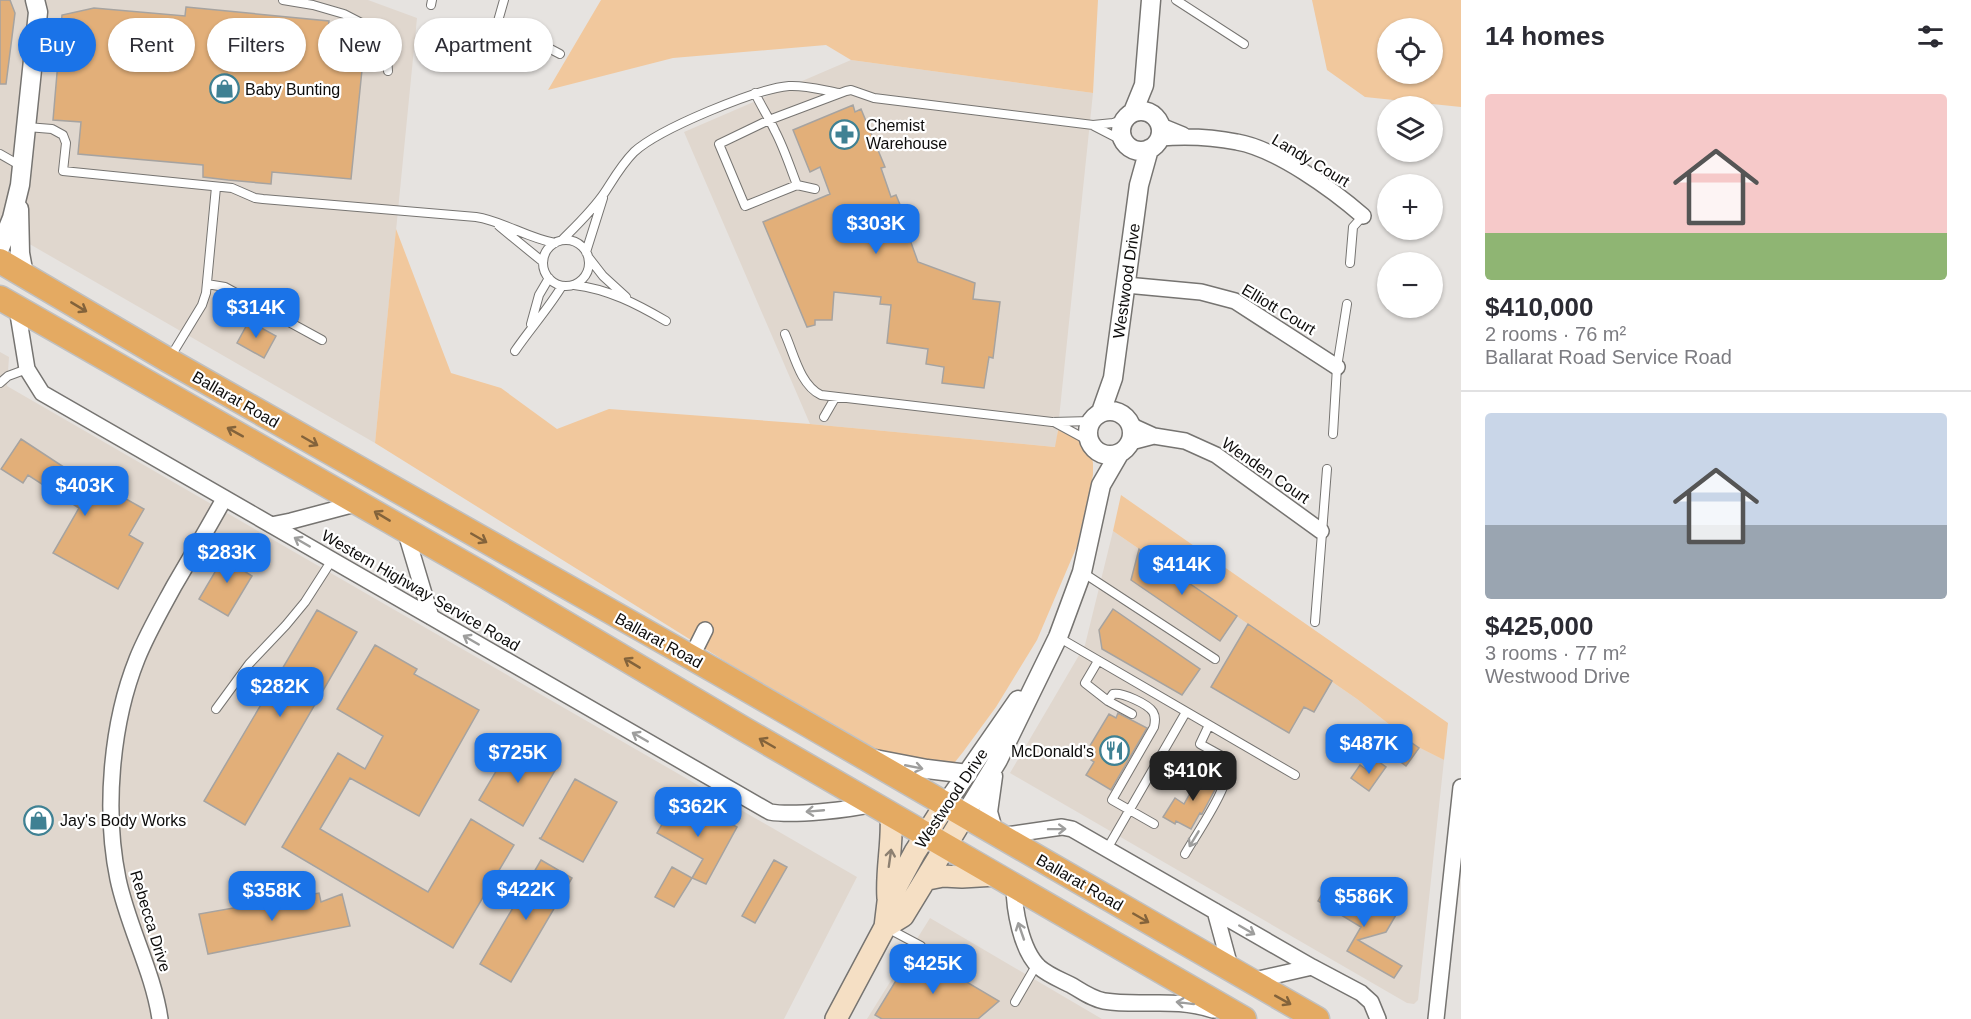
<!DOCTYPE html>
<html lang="en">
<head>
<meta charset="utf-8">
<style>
	body { margin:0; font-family:Arial,sans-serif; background:#f2f2f3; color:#2b2b33; height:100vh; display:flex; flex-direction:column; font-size:22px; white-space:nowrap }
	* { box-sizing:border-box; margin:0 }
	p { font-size:20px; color:#7c7c81 }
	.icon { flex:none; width:33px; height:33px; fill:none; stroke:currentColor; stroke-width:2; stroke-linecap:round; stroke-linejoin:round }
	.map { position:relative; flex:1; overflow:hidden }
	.drawer { display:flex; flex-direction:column; background:#fff; width:510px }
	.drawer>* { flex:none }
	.hud { position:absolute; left:18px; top:18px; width:570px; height:54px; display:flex; gap:12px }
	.tools { position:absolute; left:1377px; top:18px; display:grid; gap:12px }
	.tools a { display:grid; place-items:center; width:66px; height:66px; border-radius:50%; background:#fff; box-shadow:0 2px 4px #0004; font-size:30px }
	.price { position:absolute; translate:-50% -51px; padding:0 14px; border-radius:12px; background:#1a73e8; color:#fff; font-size:20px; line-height:39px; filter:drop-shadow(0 2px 3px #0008) }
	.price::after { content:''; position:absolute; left:50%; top:36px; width:18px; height:14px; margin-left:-9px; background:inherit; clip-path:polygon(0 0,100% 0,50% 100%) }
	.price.on { background:#222; color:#fff }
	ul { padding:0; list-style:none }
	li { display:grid; align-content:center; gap:12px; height:318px; padding:0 24px }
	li+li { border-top:2px solid #e1e1e2 }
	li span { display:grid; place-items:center; height:186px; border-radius:6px; color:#555 }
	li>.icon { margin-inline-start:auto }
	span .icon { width:108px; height:108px; fill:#fffc; stroke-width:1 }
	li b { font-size:26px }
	h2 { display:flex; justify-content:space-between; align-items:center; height:72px; padding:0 24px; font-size:26px }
	.tag { padding:0 21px; border-radius:27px; background:#fff; box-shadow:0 2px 4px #0004; font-size:21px; line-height:54px }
	.tag.on { background:#1a73e8; color:#fff }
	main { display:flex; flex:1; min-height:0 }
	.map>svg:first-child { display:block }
	.built { fill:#e0d7ce }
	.green { fill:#f1c89d; fill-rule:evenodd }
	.building { fill:#e2af79; stroke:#a6a3a0; stroke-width:1.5 }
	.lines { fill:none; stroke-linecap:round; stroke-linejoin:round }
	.service-casing { stroke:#767471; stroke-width:10 }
	.minor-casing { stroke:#767471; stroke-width:18 }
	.tertiary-casing { stroke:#767471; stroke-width:21 }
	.secondary-casing { stroke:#767471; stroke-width:24 }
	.trunk-casing { stroke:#c0c0c0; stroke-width:27 }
	.service { stroke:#fff; stroke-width:8 }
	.minor { stroke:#fff; stroke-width:15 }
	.tertiary { stroke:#fff; stroke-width:18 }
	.secondary { stroke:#f5dfc4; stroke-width:21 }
	.trunk { stroke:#e4aa62; stroke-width:24 }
	.oneway { stroke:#83633b }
	.oneway2 { stroke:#9e9e9d }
	.oneway3 { stroke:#8d8071 }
	.labels { text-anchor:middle; stroke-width:4.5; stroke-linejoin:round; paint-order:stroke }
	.poi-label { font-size:16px; fill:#0d0c0b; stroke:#fff; text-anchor:start }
	.street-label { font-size:16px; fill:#0d0c0b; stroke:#fff }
</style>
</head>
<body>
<main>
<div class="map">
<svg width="1461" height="1019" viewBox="0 0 1461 1019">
	<rect width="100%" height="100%" fill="#e6e3e0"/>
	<path class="built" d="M0 0H368L417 18 375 443 0 227Z
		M851 60 1093 93 1056 447 810 424 684 132Z
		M0 352 9 357 7 386 857 877 784 1019H0Z
		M1113 531 1357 699 1418 747 1444 760 1418 1000 1414 1004 1407 1003 1010 773 1085 645Z
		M930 918 1102 1019H867Z"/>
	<path class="green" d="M601 0H1098L1093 93 851 60 826 45 673 58 548 90Z
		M1312 0H1461V107L1365 97 1327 70ZM1432 28V74H1388V28Z
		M396 229 451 373 501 388 557 429 609 409 810 424 1055 447 1058 430 1081 441 1091 454 1093 463V475L1077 546 1037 640 996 707 963 752 955 762 943 766 866 749 375 443Z
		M1121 495 1448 723 1444 760 1418 747 1357 699 1113 531Z"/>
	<path class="building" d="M0 0H10L15 13 6 84H0Z
		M186 7 329 21 326 46 364 50 351 179 272 172 271 184 228 180 203 177V165L78 154 81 122 53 120 62 15 94 8 185 16Z
		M853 105 855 112 861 109 885 167 881 168 891 197 896 195 913 236 909 237 918 262 975 283 973 299 1000 302 993 358 989 357 984 388 942 383 944 367 926 364 928 349 887 343 891 305 880 304 881 297 834 292 832 320H815V325L807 327 763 222 830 194 820 167 810 172 793 130Z
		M249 321 276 336 264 358 237 343Z
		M21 439 91 485 94 481 144 509 129 535 143 543 118 589 53 553 79 508 28 475 23 483 1 469Z
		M1139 549 1237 616 1220 641 1131 580Z
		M228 550 249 563 244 571 252 576 228 616 199 599Z
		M1113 609 1200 669 1182 695 1102 649 1099 630Z
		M317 610 357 632 245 825 204 801Z
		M1248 624 1332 681 1314 712 1304 707 1289 733 1211 687Z
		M375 645 417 669 414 674 479 710 419 816 350 778 320 829 428 892 471 819 514 845 453 948 282 847 338 753 365 769 383 736 337 709Z
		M1118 713 1147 728 1111 790 1086 775 1094 762 1091 760 1095 753 1088 749 1109 714 1116 718Z
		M1402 736 1419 748 1406 766 1390 754Z
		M514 741 557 767 523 826 479 800Z
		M1375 759 1386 767 1369 791 1351 778 1360 765 1367 770Z
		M1205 772 1220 780 1202 814 1200 813 1191 829 1176 821 1175 824 1163 817 1175 798 1184 804 1198 779 1200 781Z
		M575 779 617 802 583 862 539 838H541Z
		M675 802 717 825 720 818 737 827 706 884 692 878 703 859 657 833Z
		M541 860 572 878 511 982 480 964Z
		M774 860 787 867 755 923 742 916Z
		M672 867 692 878 674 907 655 897Z
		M1326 887 1366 910 1372 900 1396 915 1386 932 1358 940 1402 966 1394 978 1347 951 1361 927 1318 901Z
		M319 893 321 902 342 894 350 926 208 954 199 914Z
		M914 951 999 1001 978 1019H882L875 1015Z"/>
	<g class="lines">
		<defs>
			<path id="service" d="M283 0 313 5 344 14 377 31 386 45 388 71
				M1176 0 1244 44
				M431 5 432 0
				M499 22 560 54
				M496 28 504 0
				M755 93C761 106 769 118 775 131 784 148 790 167 797 185L745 206 719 144 769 120 846 91 851 90 874 98 1093 125 1113 123 1125 119
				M1094 126 1125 142
				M27 127 52 129 63 135 66 143 63 171 232 188 255 198 263 199 476 217C503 221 527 238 555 243
				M0 154 21 166
				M797 185 815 189
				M499 226 543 262
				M562 240C577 225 593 210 605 192 614 178 622 164 634 152 659 129 755 89 789 86 806 85 822 90 839 93
				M543 263a23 23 0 1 1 46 0a23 23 0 1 1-46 0Z
				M586 252 603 198
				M589 258 603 276 626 297
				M1350 263 1353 227 1363 216
				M207 284 225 287 236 293 322 340
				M574 285C608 289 637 304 666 321
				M531 324 539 295 549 278
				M785 334C794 354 800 385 821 395L1052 422 1091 421
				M515 351C530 329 548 309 562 286
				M171 356 202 305 206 293 216 187
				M0 383 8 376 27 369
				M824 417 835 398
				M1054 422 1089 441
				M1333 434 1337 367 1347 304
				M1082 572 1215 659
				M1315 622 1327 469
				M1058 637 1295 775
				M1098 661 1085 683 1108 701 1132 714
				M1108 701 1113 694C1122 692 1148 704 1153 712 1156 717 1155 722 1154 727L1112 800 1154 824
				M216 709 249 664 286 625 305 602 332 560
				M1107 849 1186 712
				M1185 854C1197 833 1233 782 1229 760L1200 744 1209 725
				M889 929 921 946
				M1015 1002 1037 964"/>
			<path id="minor" d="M1161 126 1183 135
				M1160 138C1185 136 1212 137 1237 142 1277 149 1333 190 1363 216
				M1126 285 1201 292 1235 301 1337 367
				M17 308 27 369 42 393 770 812C793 816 849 810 873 804
				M1132 426 1154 436 1185 441 1216 455 1321 531
				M1131 442 1154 436
				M271 525 291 521 359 503
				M405 530 431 617
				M691 658 705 630
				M1000 836 1062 827 1072 829 1312 967 1361 993 1371 1002 1378 1019
				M1014 885C1014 909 1021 950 1039 967 1048 975 1061 980 1071 985 1081 991 1092 999 1104 1001 1142 1007 1173 997 1213 1010
				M1215 911 1231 970
				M1250 981 1312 967
				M160 1019C153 971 128 927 118 879 104 811 111 724 137 659 147 634 161 610 174 586 191 557 208 528 224 499
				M1436 1019 1461 787"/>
			<path id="tertiary" d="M1121 131a20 20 0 1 1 40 0a20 20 0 1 1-40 0Z
				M1133 112 1144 85 1151 0
				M19 209 20 253 24 275
				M0 248 12 218 20 185 38 12 35 0
				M1088 433a22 22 0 1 1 44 0a22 22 0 1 1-44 0Z
				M1101 412 1113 378 1139 185 1149 149
				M875 759 927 769 968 774
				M993 776 988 812 994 833
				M945 805 1018 700
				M964 816 998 760 1058 637 1082 572 1101 485 1119 454"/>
			<path id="secondary" d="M928 879 943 876 962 877 996 875
				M888 898C886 870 893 843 891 815
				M885 927 903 916 964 816
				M836 1019 885 927 888 902 915 852 945 805"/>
			<path id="trunk" d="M0 261 168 360 717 672 1317 1019
				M0 298 484 575 742 728 1244 1019"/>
		</defs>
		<use href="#service" class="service-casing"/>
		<use href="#minor" class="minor-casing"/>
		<use href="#tertiary" class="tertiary-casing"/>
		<use href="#secondary" class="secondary-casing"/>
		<use href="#trunk" class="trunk-casing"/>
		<use href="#service" class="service"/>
		<use href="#minor" class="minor"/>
		<use href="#tertiary" class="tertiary"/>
		<use href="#secondary" class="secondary"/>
		<use href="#trunk" class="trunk"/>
	</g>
	<defs><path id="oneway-shaft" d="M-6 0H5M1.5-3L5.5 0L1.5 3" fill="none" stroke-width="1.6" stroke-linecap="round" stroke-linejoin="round" transform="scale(1.5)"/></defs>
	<g class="oneway">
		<use href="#oneway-shaft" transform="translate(79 307) rotate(31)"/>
		<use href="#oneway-shaft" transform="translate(235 432) rotate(-151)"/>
		<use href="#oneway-shaft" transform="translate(310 441) rotate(30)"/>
		<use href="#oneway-shaft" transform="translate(382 516) rotate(-149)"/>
		<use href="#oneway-shaft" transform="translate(479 538) rotate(30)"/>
		<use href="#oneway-shaft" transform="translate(632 663) rotate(-149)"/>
		<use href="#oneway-shaft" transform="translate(767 743) rotate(-150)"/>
		<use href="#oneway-shaft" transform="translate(1141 918) rotate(30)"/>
		<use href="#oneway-shaft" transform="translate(1283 1000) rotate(29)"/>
	</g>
	<g class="oneway2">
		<use href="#oneway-shaft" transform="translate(302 542) rotate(-150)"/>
		<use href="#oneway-shaft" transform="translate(471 640) rotate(-150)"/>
		<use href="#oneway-shaft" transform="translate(640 737) rotate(-150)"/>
		<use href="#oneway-shaft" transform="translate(914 767) rotate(11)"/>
		<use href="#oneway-shaft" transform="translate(815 811) rotate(175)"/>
		<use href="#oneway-shaft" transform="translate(1057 829) rotate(-1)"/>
		<use href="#oneway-shaft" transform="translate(1194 839) rotate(121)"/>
		<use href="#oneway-shaft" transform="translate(1247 930) rotate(30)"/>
		<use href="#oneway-shaft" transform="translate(1021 931) rotate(-109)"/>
		<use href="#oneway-shaft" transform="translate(1185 1003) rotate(-173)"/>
	</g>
	<use class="oneway3" href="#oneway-shaft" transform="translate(890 858) rotate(-82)"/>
	<defs>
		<symbol id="shop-ring" viewBox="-11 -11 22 22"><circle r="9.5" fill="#fff" stroke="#3f8193" stroke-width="1.5"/><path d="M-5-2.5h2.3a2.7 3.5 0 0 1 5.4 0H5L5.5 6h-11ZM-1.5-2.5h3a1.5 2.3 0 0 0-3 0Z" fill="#3f8193"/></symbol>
		<symbol id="pharmacy-ring" viewBox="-11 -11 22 22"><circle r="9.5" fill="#fff" stroke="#3f8193" stroke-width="1.5"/><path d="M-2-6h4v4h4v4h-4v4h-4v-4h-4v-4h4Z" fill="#3f8193"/></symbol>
		<symbol id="restaurant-ring" viewBox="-11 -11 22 22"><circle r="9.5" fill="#fff" stroke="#3f8193" stroke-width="1.5"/><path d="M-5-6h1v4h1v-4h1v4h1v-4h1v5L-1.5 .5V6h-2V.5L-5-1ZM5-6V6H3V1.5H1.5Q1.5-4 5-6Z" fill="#3f8193"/></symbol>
	</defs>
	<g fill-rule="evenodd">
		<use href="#shop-ring" x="208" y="72" width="33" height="33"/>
		<use href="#pharmacy-ring" x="828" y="118" width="33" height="33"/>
		<use href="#restaurant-ring" x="1098" y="734" width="33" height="33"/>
		<use href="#shop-ring" x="22" y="804" width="33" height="33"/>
	</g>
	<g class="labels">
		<g class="poi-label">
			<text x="245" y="95">Baby Bunting</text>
			<text x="866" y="131">Chemist<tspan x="866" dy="18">Warehouse</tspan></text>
			<text x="1094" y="757" text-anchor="end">McDonald's</text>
			<text x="60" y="826">Jay's Body Works</text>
		</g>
		<g class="street-label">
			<text transform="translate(1311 160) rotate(31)" y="6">Landy Court</text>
			<text transform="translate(1126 281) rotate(-82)" y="6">Westwood Drive</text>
			<text transform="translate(1279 309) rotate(31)" y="6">Elliott Court</text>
			<text transform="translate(236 399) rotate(30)" y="6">Ballarat Road</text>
			<text transform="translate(1266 470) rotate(35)" y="6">Wenden Court</text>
			<text transform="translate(421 590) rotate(30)" y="6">Western Highway Service Road</text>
			<text transform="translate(659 640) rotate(29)" y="6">Ballarat Road</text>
			<text transform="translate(951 798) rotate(-56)" y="6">Westwood Drive</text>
			<text transform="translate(1080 882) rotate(30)" y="6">Ballarat Road</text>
			<text transform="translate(151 921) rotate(73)" y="6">Rebecca Drive</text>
		</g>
	</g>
</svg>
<div class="tools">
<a><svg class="icon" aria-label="locate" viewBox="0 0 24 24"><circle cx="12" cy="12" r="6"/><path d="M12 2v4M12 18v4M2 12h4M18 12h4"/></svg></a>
<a><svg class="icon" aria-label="layers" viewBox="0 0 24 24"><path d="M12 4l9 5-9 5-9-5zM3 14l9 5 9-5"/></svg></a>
<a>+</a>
<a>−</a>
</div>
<b class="price" style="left:876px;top:255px">$303K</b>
<b class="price" style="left:256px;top:339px">$314K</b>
<b class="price" style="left:85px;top:517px">$403K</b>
<b class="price" style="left:227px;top:584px">$283K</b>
<b class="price" style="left:1182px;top:596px">$414K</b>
<b class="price" style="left:280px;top:718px">$282K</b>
<b class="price" style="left:1369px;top:775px">$487K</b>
<b class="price" style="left:518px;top:784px">$725K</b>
<b class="price on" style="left:1193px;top:802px">$410K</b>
<b class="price" style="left:698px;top:838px">$362K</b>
<b class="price" style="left:526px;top:921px">$422K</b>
<b class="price" style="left:272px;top:922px">$358K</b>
<b class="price" style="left:1364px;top:928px">$586K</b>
<b class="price" style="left:933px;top:995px">$425K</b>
<div class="hud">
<a class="tag on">Buy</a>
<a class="tag">Rent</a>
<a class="tag">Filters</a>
<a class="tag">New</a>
<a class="tag">Apartment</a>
</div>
</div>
<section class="drawer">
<h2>14 homes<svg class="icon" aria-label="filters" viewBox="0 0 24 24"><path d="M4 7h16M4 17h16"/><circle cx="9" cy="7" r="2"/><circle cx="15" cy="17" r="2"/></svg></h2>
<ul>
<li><span style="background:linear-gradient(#f6c9c9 75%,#8fb573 0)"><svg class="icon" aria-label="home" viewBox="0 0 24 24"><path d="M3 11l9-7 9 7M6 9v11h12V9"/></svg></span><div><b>$410,000</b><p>2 rooms · 76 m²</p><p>Ballarat Road Service Road</p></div></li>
<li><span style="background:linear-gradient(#c9d6e8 60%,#9aa5b1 0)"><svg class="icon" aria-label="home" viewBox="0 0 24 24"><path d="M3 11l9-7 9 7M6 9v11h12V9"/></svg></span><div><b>$425,000</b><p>3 rooms · 77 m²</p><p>Westwood Drive</p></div></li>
</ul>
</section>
</main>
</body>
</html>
